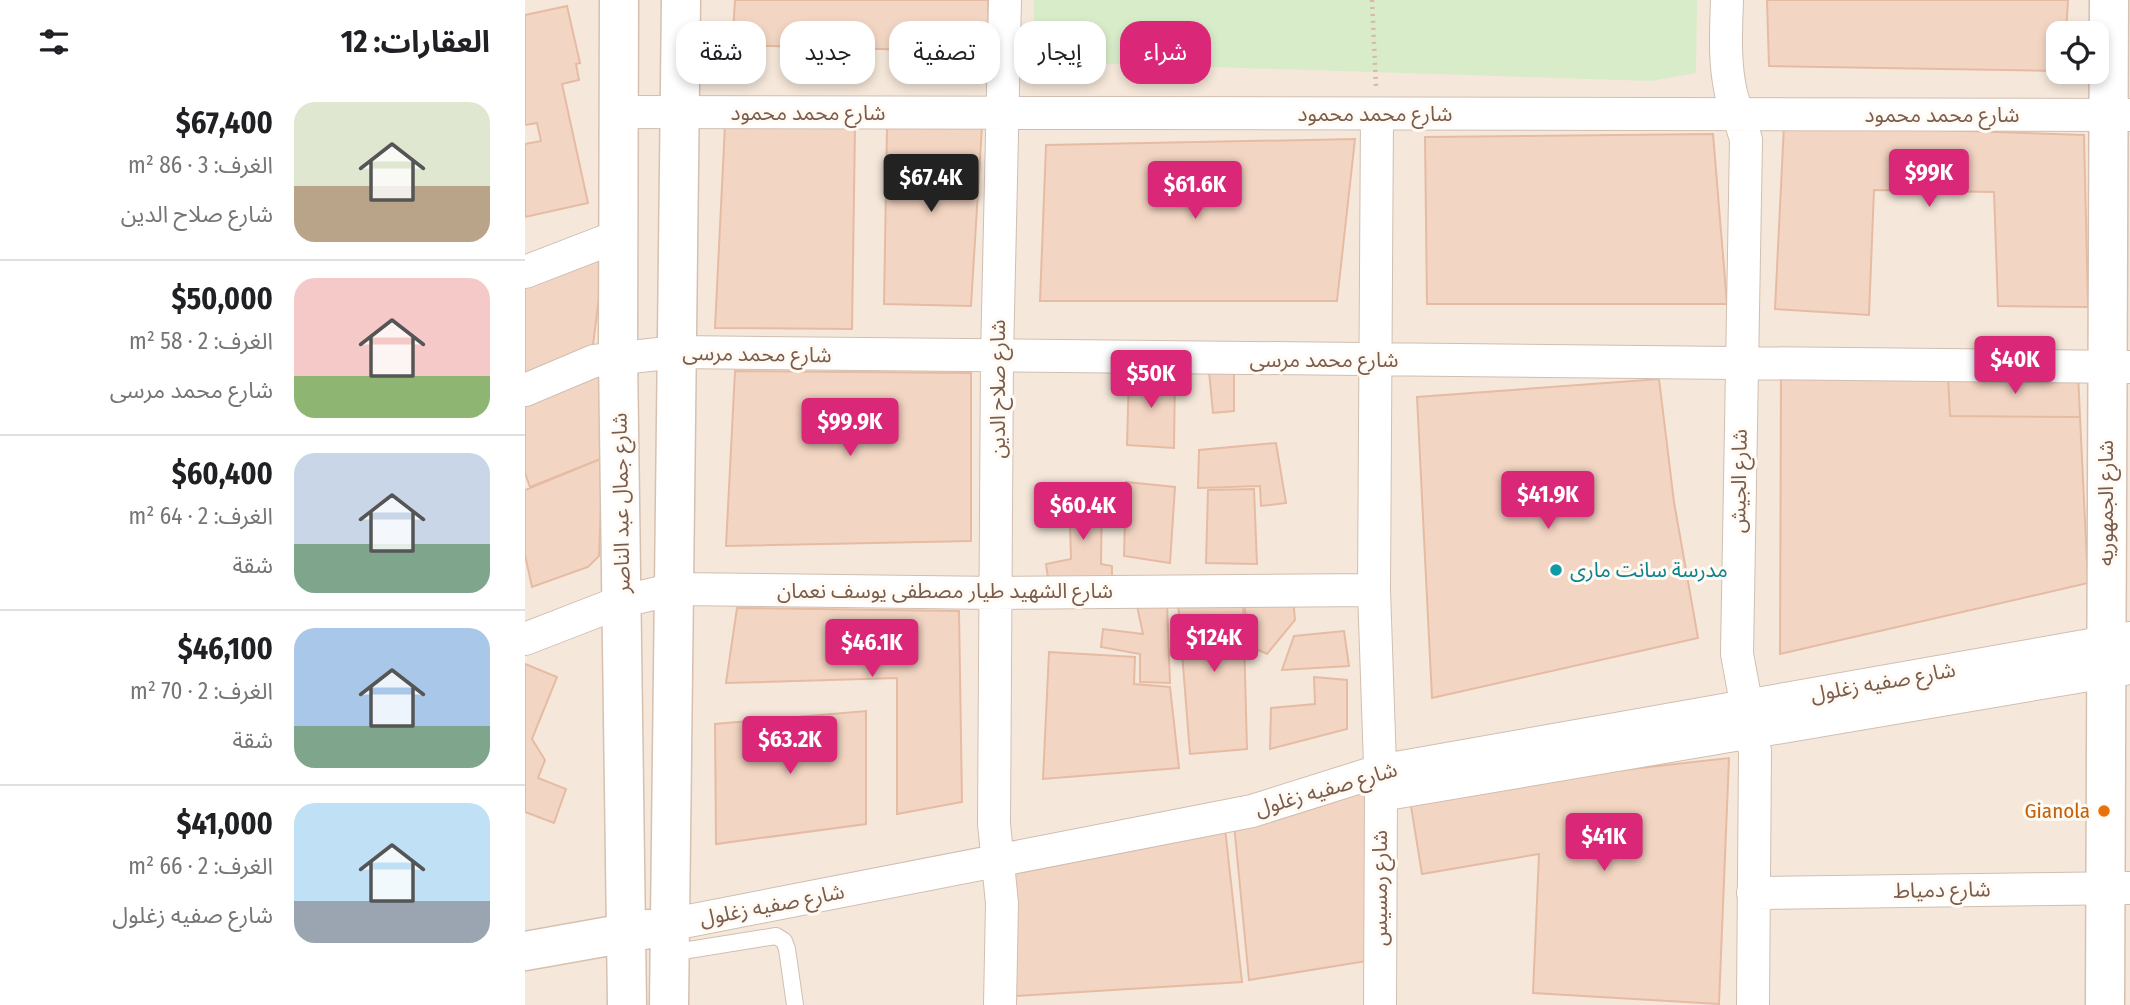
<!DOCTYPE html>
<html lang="ar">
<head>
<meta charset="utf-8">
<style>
	body { margin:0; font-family:"Fira Sans Condensed","Noto Sans Arabic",sans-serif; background:#f6f6f6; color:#202124; direction:rtl; height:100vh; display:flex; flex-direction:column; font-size:26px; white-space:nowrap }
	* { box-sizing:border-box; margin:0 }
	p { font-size:23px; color:#757577 }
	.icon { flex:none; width:38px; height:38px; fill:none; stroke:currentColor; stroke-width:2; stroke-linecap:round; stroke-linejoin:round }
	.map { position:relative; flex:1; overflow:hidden; direction:ltr }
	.details { display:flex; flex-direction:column; background:#fff; width:525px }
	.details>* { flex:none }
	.guide { position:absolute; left:21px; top:21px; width:665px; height:63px; direction:rtl; display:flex; gap:14px }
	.controls { position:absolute; left:1521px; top:21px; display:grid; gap:14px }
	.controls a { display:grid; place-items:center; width:63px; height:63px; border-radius:14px; background:#fff; box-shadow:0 4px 10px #0003; font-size:35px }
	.price { position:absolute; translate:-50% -60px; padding:0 16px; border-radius:7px; background:#db2777; color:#fff; font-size:23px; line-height:46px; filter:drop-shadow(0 2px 4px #0008) }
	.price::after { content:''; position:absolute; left:50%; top:42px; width:21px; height:16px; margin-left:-10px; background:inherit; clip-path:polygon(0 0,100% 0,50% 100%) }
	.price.selected { background:#222; color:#fff }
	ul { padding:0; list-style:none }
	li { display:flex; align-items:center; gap:21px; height:175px; padding:0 35px }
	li+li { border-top:2px solid #e0e0e0 }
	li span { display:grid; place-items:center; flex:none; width:196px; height:140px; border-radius:21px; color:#555 }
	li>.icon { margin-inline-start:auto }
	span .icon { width:84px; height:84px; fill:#fffc; stroke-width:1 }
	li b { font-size:30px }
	h2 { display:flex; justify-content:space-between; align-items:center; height:84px; padding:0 35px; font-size:30px }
	.pill { padding:0 24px; border-radius:21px; background:#fff; box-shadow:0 4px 10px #0003; font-size:24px; line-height:63px }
	.pill.selected { background:#db2777; color:#fff }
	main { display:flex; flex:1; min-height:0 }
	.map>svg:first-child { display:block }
	.residential { fill:#f5e8da; fill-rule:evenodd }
	.green { fill:#d8ecc9 }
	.building { fill:#f3d5c3; stroke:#e6bba3; stroke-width:2 }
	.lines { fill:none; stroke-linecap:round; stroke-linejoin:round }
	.lane-casing { stroke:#d1beb0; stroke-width:18 }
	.street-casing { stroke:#d1beb0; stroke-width:34 }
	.secondary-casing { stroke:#d6c0b0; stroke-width:41 }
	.path { stroke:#d9b8a5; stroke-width:4.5; stroke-dasharray:2 5; stroke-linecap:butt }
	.lane { stroke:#fff; stroke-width:16 }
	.street { stroke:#fff; stroke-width:32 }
	.secondary { stroke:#fff; stroke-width:38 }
	.culture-dot { fill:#0f9aa8; stroke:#fffaf3; stroke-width:2.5 }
	.food-dot { fill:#e8710a; stroke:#fffaf3; stroke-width:2.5 }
	.labels { text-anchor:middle; stroke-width:6; stroke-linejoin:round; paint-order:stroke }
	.street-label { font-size:21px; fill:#7a5c4d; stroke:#fffaf3 }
	.culture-label { font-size:21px; fill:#0d838f; stroke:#fffaf3; text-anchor:start }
	.food-label { font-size:21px; fill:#c56008; stroke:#fffaf3; text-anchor:end }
</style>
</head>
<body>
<main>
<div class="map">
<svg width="1605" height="1005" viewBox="0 0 1605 1005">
	<rect width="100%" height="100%" fill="#fdf6ec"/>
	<path class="residential" d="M0 0H1605V1005H0ZM1533 33H1572V72H1533Z"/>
	<path class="green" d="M509 0H1172L1171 73 1126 81 530 62 509 46Z"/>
	<path class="building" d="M210 0H463L464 52 207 45Z
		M1242 0H1543L1541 33H1533V71L1244 66Z
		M42 6 55 63 51 64 54 80 37 84 63 203 0 217V144L16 141 12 123 0 125V15Z
		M200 125 330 127 327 329 190 328Z
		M1259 125 1559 135 1563 307 1473 306 1469 192 1349 190 1344 315 1250 309Z
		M457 126 446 306 359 304 362 127Z
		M1188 134 1202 304H902L900 137Z
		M830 139 812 301H515L521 145Z
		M81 241 68 345 0 373V272Z
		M60 369 76 376 78 458 5 487 0 473V393Z
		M210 371 446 373V541L201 546Z
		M684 371 709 373V411L688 413Z
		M604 373 650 374 649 448 602 445Z
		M1553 373 1555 417 1425 416 1423 377Z
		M1256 377H1423L1425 416 1555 417 1563 583 1255 654Z
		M1134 379 1149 502 1173 638 907 698 892 397Z
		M751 443 761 503 736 506 735 486 673 488 674 450Z
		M78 458 74 556 63 567 7 587 0 555V490Z
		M601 482 650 487 645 563 599 556Z
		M544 486 577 488 576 564 587 566V583L524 585 521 564 546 559Z
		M729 489 732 564 681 563 683 490Z
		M768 598 770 620 742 654 727 647 718 599Z
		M718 599 722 749 665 754 653 602Z
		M611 601 642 603 645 683 615 682V654L576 647 578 629 618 634Z
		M212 608 434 611 437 802 372 814V678L201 683Z
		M819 631 824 666 757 670 769 636Z
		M524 652 610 657 609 684 645 687 654 768 518 779Z
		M0 664 32 677 7 739 20 760 13 778 41 789 29 823 0 812Z
		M789 677 822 680V729L745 749 746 708 790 704Z
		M341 711V824L191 844 190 724Z
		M1204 758 1194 1004 1008 993 1014 854 897 874 884 794Z
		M829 785 844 795 842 961 724 980 709 824Z
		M700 828 717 982 490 996 489 870Z"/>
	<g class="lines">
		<defs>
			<path id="lane" d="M145 953 251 936 259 941 262 949 270 1005"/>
			<path id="street" d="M1202 0C1201 31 1199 62 1206 93 1210 109 1217 123 1221 140L1212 654 1230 751 1228 1005
				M95 112 1605 115
				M852 114 849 590 856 795 855 1005
				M0 272 96 235
				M0 390 69 361 152 352 1605 367
				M0 639 98 601 150 589 472 593 849 590
				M856 795 1605 668
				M1228 893 1605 888
				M143 925 727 811 854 771 1605 638
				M475 1005 477 903 469 824 472 357 480 0"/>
			<path id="secondary" d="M94 0 93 357 102 1005
				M0 951 124 929
				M144 1005 156 0
				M1580 1005 1584 0"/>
		</defs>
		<use href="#lane" class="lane-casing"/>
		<use href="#street" class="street-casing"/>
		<use href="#secondary" class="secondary-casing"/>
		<path class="path" d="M847 0 851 87"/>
		<use href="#lane" class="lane"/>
		<use href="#street" class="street"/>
		<use href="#secondary" class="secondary"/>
	</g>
	<circle class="culture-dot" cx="1031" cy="570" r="7"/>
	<circle class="food-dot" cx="1579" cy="811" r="7"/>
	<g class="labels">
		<g class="street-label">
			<text x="283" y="120">شارع محمد محمود</text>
			<text x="850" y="121">شارع محمد محمود</text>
			<text x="1417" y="122">شارع محمد محمود</text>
			<text transform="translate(232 354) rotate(1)" y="7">شارع محمد مرسى</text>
			<text x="799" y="367">شارع محمد مرسى</text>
			<text transform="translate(473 389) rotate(-90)" y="7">شارع صلاح الدين</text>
			<text transform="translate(1214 481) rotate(-89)" y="7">شارع الجيش</text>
			<text transform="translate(96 503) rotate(-91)" y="7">شارع جمال عبد الناصر</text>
			<text transform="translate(1581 503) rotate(-90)" y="7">شارع الجمهوريه</text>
			<text x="420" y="598">شارع الشهيد طيار مصطفى يوسف نعمان</text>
			<text transform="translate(1358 682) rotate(-10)" y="7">شارع صفيه زغلول</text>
			<text transform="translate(801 789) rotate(-16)" y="7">شارع صفيه زغلول</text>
			<text transform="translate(855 888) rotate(-90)" y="7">شارع رمسيس</text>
			<text transform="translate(1417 890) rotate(-1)" y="7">شارع دمياط</text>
			<text transform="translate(247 905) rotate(-11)" y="7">شارع صفيه زغلول</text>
		</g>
		<g class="culture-label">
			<text x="1045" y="577">مدرسة سانت مارى</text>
		</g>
		<g class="food-label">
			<text x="1565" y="818">Gianola</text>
		</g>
	</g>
</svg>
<div class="controls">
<a><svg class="icon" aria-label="locate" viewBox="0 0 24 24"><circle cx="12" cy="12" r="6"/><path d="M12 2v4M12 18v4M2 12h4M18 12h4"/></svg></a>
</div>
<b class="price" style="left:1404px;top:209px">$99K</b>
<b class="price selected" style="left:406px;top:214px">$67.4K</b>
<b class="price" style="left:670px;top:221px">$61.6K</b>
<b class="price" style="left:1490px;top:396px">$40K</b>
<b class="price" style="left:626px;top:410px">$50K</b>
<b class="price" style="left:325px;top:458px">$99.9K</b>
<b class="price" style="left:1023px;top:531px">$41.9K</b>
<b class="price" style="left:558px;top:542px">$60.4K</b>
<b class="price" style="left:689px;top:674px">$124K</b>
<b class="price" style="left:347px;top:679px">$46.1K</b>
<b class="price" style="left:265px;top:776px">$63.2K</b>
<b class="price" style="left:1079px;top:873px">$41K</b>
<div class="guide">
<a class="pill selected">شراء</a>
<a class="pill">إيجار</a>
<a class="pill">تصفية</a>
<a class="pill">جديد</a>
<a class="pill">شقة</a>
</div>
</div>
<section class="details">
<h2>العقارات: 12<svg class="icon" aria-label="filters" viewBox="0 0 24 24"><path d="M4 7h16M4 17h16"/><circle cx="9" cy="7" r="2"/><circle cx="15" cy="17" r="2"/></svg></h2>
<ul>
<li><span style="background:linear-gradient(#dfe7d0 60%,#b9a48a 0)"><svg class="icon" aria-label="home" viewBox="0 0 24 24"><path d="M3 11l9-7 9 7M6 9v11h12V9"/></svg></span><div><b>$67,400</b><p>الغرف: 3 · 86 m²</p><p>شارع صلاح الدين</p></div></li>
<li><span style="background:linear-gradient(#f6c9c9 70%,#8fb573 0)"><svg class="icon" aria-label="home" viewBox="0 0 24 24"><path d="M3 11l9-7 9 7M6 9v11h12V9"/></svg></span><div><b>$50,000</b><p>الغرف: 2 · 58 m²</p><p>شارع محمد مرسى</p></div></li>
<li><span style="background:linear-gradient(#c9d6e8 65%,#7fa58c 0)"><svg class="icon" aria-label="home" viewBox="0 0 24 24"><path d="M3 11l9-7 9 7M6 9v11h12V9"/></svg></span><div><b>$60,400</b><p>الغرف: 2 · 64 m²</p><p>شقة</p></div></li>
<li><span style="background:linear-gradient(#a9c7e8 70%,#7fa58c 0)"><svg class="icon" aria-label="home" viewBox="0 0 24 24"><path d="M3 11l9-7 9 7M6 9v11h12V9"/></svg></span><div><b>$46,100</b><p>الغرف: 2 · 70 m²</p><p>شقة</p></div></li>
<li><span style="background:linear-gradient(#bfe0f5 70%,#9aa5b1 0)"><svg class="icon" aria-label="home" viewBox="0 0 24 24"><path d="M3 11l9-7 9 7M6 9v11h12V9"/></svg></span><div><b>$41,000</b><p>الغرف: 2 · 66 m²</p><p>شارع صفيه زغلول</p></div></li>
</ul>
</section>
</main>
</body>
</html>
